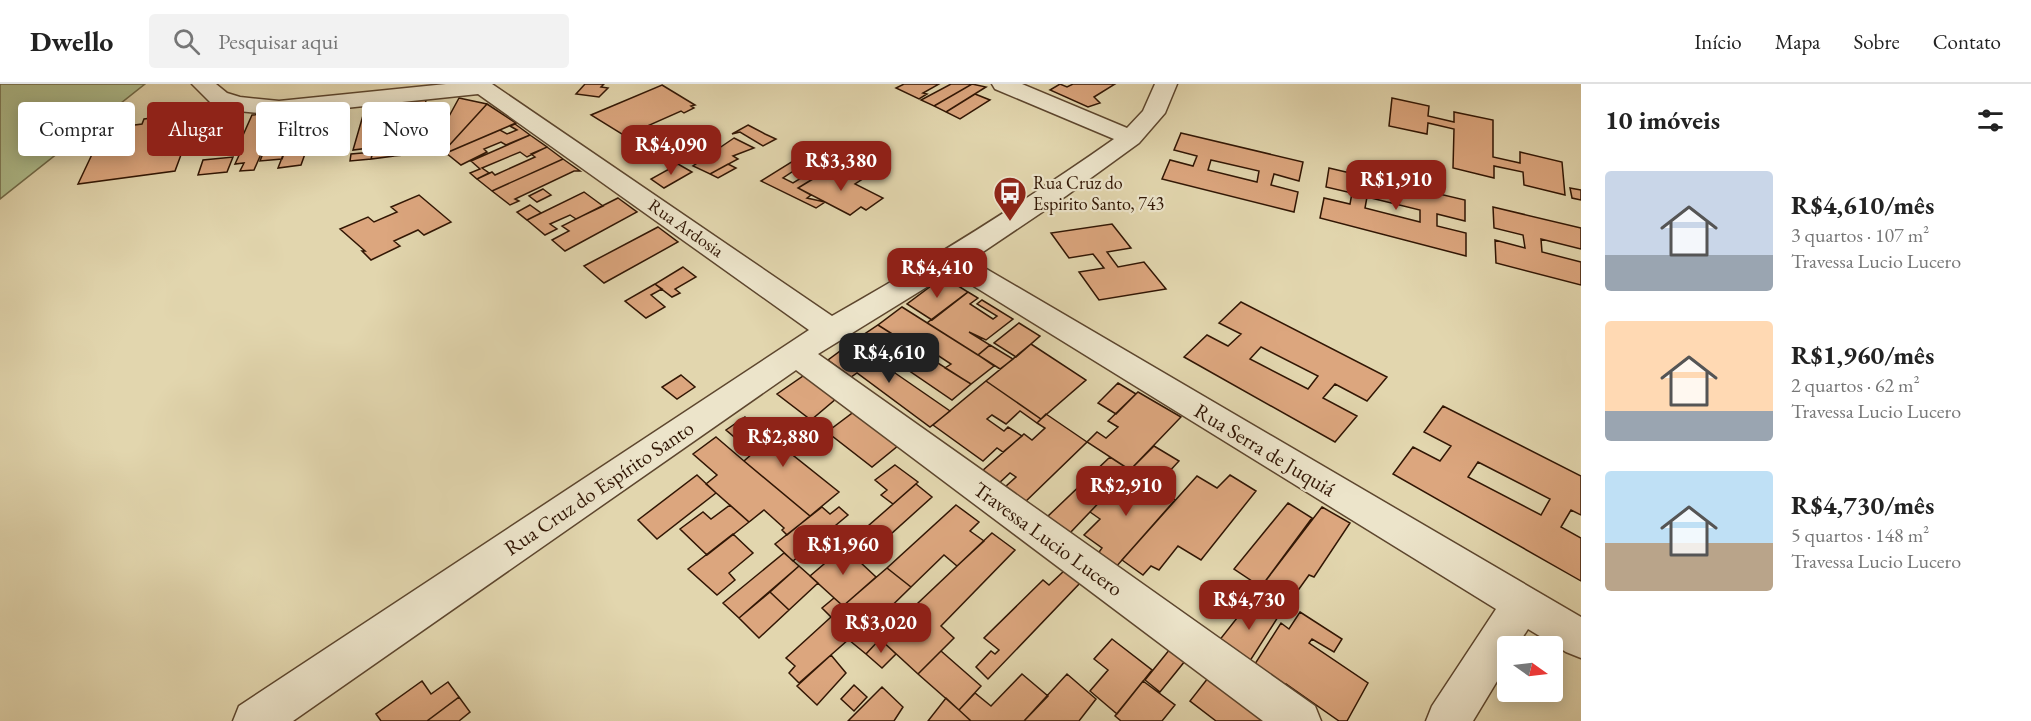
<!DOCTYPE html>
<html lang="pt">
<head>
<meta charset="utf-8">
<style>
	body { margin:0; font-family:"EB Garamond",serif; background:#f2f2f2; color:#222; height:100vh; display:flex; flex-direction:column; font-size:22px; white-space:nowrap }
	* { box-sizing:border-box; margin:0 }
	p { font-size:20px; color:#767676 }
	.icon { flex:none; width:33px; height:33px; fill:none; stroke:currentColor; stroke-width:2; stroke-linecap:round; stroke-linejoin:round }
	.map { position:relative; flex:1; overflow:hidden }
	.panel { display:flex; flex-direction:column; background:#fff; width:450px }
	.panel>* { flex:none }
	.hud { position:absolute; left:18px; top:18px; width:570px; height:54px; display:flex; gap:12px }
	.needle { width:39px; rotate:104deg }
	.fabs { position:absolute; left:1497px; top:552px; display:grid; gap:12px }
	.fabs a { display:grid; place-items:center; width:66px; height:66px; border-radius:6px; background:#fff; box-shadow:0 3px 15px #0003; font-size:30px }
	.price { position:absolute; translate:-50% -51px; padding:0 14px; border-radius:12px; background:#8f2418; color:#fff; font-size:20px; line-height:39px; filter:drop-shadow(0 2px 3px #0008) }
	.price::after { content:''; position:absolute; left:50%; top:36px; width:18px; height:14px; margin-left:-9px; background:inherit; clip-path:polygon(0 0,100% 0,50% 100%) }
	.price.selected { background:#222; color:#fff }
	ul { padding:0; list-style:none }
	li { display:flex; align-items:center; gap:18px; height:150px; padding:0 24px }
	li span { display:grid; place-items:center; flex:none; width:168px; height:120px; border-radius:6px; color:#555 }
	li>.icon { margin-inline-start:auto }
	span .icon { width:72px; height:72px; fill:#fffc; stroke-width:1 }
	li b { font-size:26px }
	h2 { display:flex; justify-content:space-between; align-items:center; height:72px; padding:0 24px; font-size:26px }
	.pill { padding:0 21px; border-radius:6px; background:#fff; box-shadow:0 3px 15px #0003; font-size:21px; line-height:54px }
	.pill.selected { background:#8f2418; color:#fff }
	header { display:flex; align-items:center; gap:36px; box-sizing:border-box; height:84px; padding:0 30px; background:#fff; border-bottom:2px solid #e0e0e0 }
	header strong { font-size:28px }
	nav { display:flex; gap:33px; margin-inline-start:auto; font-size:21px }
	.search { width:420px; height:54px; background:#f2f2f2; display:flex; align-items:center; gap:15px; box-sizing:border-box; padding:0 21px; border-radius:6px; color:#767676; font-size:22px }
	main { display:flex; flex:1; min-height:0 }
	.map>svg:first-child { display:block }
	.green { fill:#afbe8d; stroke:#706a48; stroke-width:1.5 }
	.building { fill:#dca67e; stroke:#311604; stroke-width:1.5; fill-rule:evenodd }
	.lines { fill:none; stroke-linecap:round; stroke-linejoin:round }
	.street-casing { stroke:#5d462e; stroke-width:3 }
	.street { fill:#ece4ca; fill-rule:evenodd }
	.labels { text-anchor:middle; stroke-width:4.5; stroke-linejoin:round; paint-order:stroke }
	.far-poi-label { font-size:18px; fill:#311604; stroke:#ece4ca; text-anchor:start }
	.far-street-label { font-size:18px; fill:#311604; stroke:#ece4ca }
	.street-label { font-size:21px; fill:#311604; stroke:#ece4ca }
</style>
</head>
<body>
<header>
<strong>Dwello</strong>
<div class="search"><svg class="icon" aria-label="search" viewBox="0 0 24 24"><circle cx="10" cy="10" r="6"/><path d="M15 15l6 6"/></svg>Pesquisar aqui</div>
<nav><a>Início</a><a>Mapa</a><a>Sobre</a><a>Contato</a></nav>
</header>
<main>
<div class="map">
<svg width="1581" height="637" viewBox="0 0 1581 637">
	<rect width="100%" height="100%" fill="#e2d6ae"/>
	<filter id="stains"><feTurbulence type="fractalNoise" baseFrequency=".00333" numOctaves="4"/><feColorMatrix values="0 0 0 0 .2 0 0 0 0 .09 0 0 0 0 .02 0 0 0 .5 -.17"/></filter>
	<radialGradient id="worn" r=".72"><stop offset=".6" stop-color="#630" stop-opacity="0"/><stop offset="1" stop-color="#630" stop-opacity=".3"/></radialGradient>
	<path class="green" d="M0 0H145L0 115Z"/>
	<path class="building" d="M585 0H604L601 3 608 4 599 13 576 10Z
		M904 0H939L923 9 927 10 919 15 896 4Z
		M951 0H972L934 22 921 16Z
		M972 0 986 3 946 28 934 22Z
		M1060 0 1067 3 1073 0H1115L1094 13 1100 19 1088 23 1050 6Z
		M662 1 695 21 691 22 694 24 684 29 681 27 625 52 591 31Z
		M975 10 990 16 960 35 946 28Z
		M459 14 487 20 444 67 429 69Z
		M1392 14 1429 22 1428 32 1454 38V28L1493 36V73L1520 79V68L1562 78 1565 111 1524 101 1523 88 1494 82V94L1453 84 1454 45 1428 39 1427 50 1389 42Z
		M426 16 416 70 394 72 408 17Z
		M408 17 394 72 371 75 385 19Z
		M385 19 382 30 378 31 369 64 353 66 366 21Z
		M487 20 516 39 446 69 444 67Z
		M321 25 301 81 278 84 300 27Z
		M300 27 282 75 260 77 279 29Z
		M279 29 254 86 240 87 244 79 235 80 241 67H236L252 31Z
		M160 33 159 37 195 33 175 87 78 100 104 45 142 40 144 35Z
		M515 40 530 51 506 61 501 58 484 65 487 68 461 81 446 69 500 46 507 50 517 46 510 42Z
		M431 41 427 50 439 51 429 69 416 70 421 42Z
		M748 41 765 50 776 55 763 62 740 48 732 50Z
		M1181 49 1303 78 1299 97 1274 90 1271 101 1298 108 1294 128 1162 95 1170 76 1193 82 1197 72 1174 66ZM1211 76 1259 87 1257 98 1208 86Z
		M530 51 547 63 527 73 520 68 482 84 489 89 477 95 470 89 480 85 471 77Z
		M734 54 754 64 733 72 738 75 710 90 693 82Z
		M547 63 563 75 492 107 477 95 492 88 495 91 535 73 531 70Z
		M373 68 371 75 350 77 351 70Z
		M801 72 810 76 783 94 793 99 811 88 818 92 798 104 811 111 807 114 825 118 816 124 761 97Z
		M233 73 227 88 198 91 203 76Z
		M563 75 580 87H574L515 115 519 117 510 121 492 107Z
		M678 80 692 88 664 104 651 95Z
		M728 80 736 84 718 94 710 90Z
		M1329 84 1465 116V137L1437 130V142L1466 149V172L1320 134 1324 114 1350 120 1352 109 1326 103ZM1367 113 1420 126V138L1365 124Z
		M827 86 841 93 847 89 861 96 855 100 883 114 866 126 861 123 850 131 798 104Z
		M1570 104 1581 106V116L1572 114Z
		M543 105 551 111 537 118 529 112Z
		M584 108 603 122 576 135 570 131 550 140 557 145 545 151 527 136Z
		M419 111 451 138 424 151 418 146 394 157 400 162 371 176 362 167H365L340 145 368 133 374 138 397 128 391 123Z
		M618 114 637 128 565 167 552 156 569 147 562 142Z
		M530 121 541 129 527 136 517 128Z
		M1493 123 1581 144V165L1541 155 1542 168 1581 178V201L1496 179 1495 156 1525 164 1523 151 1494 144Z
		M1112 140 1131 164 1107 168 1118 183 1144 178 1166 205 1099 216 1079 188 1104 184 1093 170 1069 174 1051 149Z
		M658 143 678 158 604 199 584 182Z
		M683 183 696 193 675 205 680 209 672 213 655 200Z
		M952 198 968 208 932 236 907 220 931 202Z
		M655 200 662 205 651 211 665 223 646 234 625 217Z
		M968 208 978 214 970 220 993 235 997 232 977 220 982 216 1013 235 986 256 969 248 990 261 978 271 927 239Z
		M1241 218 1387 293 1367 317 1335 300 1323 314 1357 332 1335 358 1184 273 1207 251 1228 262 1241 250 1219 239ZM1261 263 1318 292 1308 305 1250 275Z
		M902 223 978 271 994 282 971 300 945 284 951 280 913 255 908 260 878 241Z
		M1019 239 1040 252 1016 273 994 259Z
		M878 241 908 260 971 300 952 316 877 265 869 271 851 259Z
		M851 259 869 271 950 327 930 343 857 289 851 293 828 276Z
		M1031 260 1086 296 1041 335 986 297Z
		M990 261 1013 275 1000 285 978 271Z
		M806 290 837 314 811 336 777 310Z
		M681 291 695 303 677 315 662 303Z
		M986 297 1041 335 1037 339 1020 327 1006 340 992 331 987 335 1004 347 1008 343 1022 352 1003 368 997 364 983 377 933 341Z
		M1118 299 1136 310 1116 330 1098 319Z
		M1138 308 1181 333 1130 386 1087 358 1097 348 1106 354 1118 343 1108 337Z
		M1443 322 1581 392V431L1571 426 1561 443 1581 454V497L1393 390 1413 363 1440 377 1451 362 1424 348ZM1478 378 1550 415 1541 431 1468 393Z
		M855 327 899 361 872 383 827 348Z
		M1046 330 1087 358 1024 419 1004 404 1016 393 1010 389 998 400 981 388 1024 350 1032 356 1045 344 1037 339Z
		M745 333 839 408 810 432 744 377 753 369 726 346Z
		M716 353 744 377 810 432 787 451 782 446 784 444 764 426 749 438 706 400 717 391 693 370Z
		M1154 362 1179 377 1155 403 1130 386Z
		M1110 373 1130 386 1069 450 1046 434Z
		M895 381 918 398 893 420 881 411 887 406 875 396Z
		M1130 386 1175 416 1115 484 1097 471 1102 464 1084 451 1100 435 1090 428Z
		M697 391 716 409 657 455 638 436Z
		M1230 391 1256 407 1201 476 1178 462 1159 486 1151 482 1143 491 1122 476 1197 392 1217 404Z
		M916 400 932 413 880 460 883 462 872 473 852 456Z
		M1288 419 1312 434 1261 503 1234 485Z
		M730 421 749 438 707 471 680 445 703 428 711 435Z
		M956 421 979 438 970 447 984 457 957 482 944 471 911 503 887 484Z
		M822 423 830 430 839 423 848 431 793 477 775 460Z
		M1322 423 1350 439 1314 493 1309 491 1294 512 1280 503 1266 520 1254 512Z
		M992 449 1015 466 941 542 954 554 918 590 880 555Z
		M733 450 753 469 729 489 735 496 717 511 688 485Z
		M844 463 876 493 843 522 810 492Z
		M784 469 799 482 739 534 723 519Z
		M799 482 818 499 789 526 770 508Z
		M887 484 911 503 868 545 843 522Z
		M1065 486 1081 498 988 595 976 583 991 567 995 570 999 566 984 554 1043 496 1049 501Z
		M770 508 789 526 759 554 739 534Z
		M834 514 865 541 799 599 789 589 795 582 786 574 831 533 822 524Z
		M1252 515 1278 533 1248 580 1218 558Z
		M1300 528 1342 555 1334 568 1312 555 1309 559 1368 599 1347 637H1339L1286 600 1282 604 1253 583 1281 539 1289 545Z
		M865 541 880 555 866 570 849 556Z
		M880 555 896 570 882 584 866 570Z
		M1112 555 1152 586 1117 630 1090 607 1108 586 1094 575Z
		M1170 565 1185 577 1160 608 1145 596Z
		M941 567 981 602 959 626 918 590Z
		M831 571 846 589 817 621 797 602Z
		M1022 590 1048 612 1024 637H971L959 626 975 609 991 622Z
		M1067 590 1096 615 1079 637H1024Z
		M1208 594 1265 637H1216L1190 617Z
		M422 597 431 610 448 598 459 613 427 637H381L376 630Z
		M1143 597 1175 621 1162 637H1121L1115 632Z
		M854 601 867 613 854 627 841 615Z
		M882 603 903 623 894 637H848Z
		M459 613 470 628 459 637H427Z
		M946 614 959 626 971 637H928Z"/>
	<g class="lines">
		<defs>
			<path id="street" d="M192 0H216L227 9 240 13 279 17 446 0H492L832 232C929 177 1023 119 1114 55L995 5 992 0H1022L1127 44 1143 27 1155 0H1177L1165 29 1139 59 1066 112 971 176 1581 533V574L1566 568 1528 545 1517 562H1508V579L1473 637H1426L1432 622 1496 525 951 188 818 270 1315 622 1321 637H1263L796 286 293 637H233L239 622 809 246 478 10 279 31 238 27 211 19Z"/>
		</defs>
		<use href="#street" class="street-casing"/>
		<use href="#street" class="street"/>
	</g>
	<defs>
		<symbol id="bus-pin" viewBox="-11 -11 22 30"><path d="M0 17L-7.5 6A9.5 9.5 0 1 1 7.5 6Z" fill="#8f2418" stroke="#ece4ca"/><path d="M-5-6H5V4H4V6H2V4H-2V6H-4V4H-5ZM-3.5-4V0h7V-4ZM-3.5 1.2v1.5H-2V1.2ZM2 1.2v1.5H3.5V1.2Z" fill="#fff"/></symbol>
	</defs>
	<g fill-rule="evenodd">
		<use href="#bus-pin" x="991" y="90" width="38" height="52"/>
	</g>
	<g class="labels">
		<g class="far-poi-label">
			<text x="1033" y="105">Rua Cruz do<tspan x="1033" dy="21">Espirito Santo, 743</tspan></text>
		</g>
		<g class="far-street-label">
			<text transform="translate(686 144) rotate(35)" y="6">Rua Ardosia</text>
		</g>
		<g class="street-label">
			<text transform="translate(1265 366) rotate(31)" y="7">Rua Serra de Juquiá</text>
			<text transform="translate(599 404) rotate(-34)" y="7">Rua Cruz do Espírito Santo</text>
			<text transform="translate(1048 455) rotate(36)" y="7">Travessa Lucio Lucero</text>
		</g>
	</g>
	<rect width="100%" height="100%" filter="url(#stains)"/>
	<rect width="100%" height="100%" fill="url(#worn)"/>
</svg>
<div class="fabs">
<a><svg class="needle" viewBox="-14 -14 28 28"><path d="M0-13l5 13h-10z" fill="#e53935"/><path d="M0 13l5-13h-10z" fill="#767676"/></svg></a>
</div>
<b class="price" style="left:671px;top:92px">R$4,090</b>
<b class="price" style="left:841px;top:108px">R$3,380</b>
<b class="price" style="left:1396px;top:127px">R$1,910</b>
<b class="price" style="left:937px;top:215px">R$4,410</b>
<b class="price selected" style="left:889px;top:300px">R$4,610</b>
<b class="price" style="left:783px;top:384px">R$2,880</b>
<b class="price" style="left:1126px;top:433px">R$2,910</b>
<b class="price" style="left:843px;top:492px">R$1,960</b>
<b class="price" style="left:1249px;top:547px">R$4,730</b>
<b class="price" style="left:881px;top:570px">R$3,020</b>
<div class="hud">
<a class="pill">Comprar</a>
<a class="pill selected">Alugar</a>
<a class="pill">Filtros</a>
<a class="pill">Novo</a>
</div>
</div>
<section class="panel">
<h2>10 imóveis<svg class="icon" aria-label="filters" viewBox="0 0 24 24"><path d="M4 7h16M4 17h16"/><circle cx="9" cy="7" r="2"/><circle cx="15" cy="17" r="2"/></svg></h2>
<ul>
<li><span style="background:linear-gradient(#c9d6e8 70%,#9aa5b1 0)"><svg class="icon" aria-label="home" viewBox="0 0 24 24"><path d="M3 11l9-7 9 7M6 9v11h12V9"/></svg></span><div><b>R$4,610/mês</b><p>3 quartos · 107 m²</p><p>Travessa Lucio Lucero</p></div></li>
<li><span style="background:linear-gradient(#ffd9b3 75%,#9aa5b1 0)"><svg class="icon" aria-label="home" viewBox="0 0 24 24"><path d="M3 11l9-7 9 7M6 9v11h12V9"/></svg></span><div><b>R$1,960/mês</b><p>2 quartos · 62 m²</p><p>Travessa Lucio Lucero</p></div></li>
<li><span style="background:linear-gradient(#bfe0f5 60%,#b9a48a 0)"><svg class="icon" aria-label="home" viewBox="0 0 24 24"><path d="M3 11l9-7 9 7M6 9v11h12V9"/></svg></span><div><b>R$4,730/mês</b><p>5 quartos · 148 m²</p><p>Travessa Lucio Lucero</p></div></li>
</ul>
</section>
</main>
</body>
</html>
